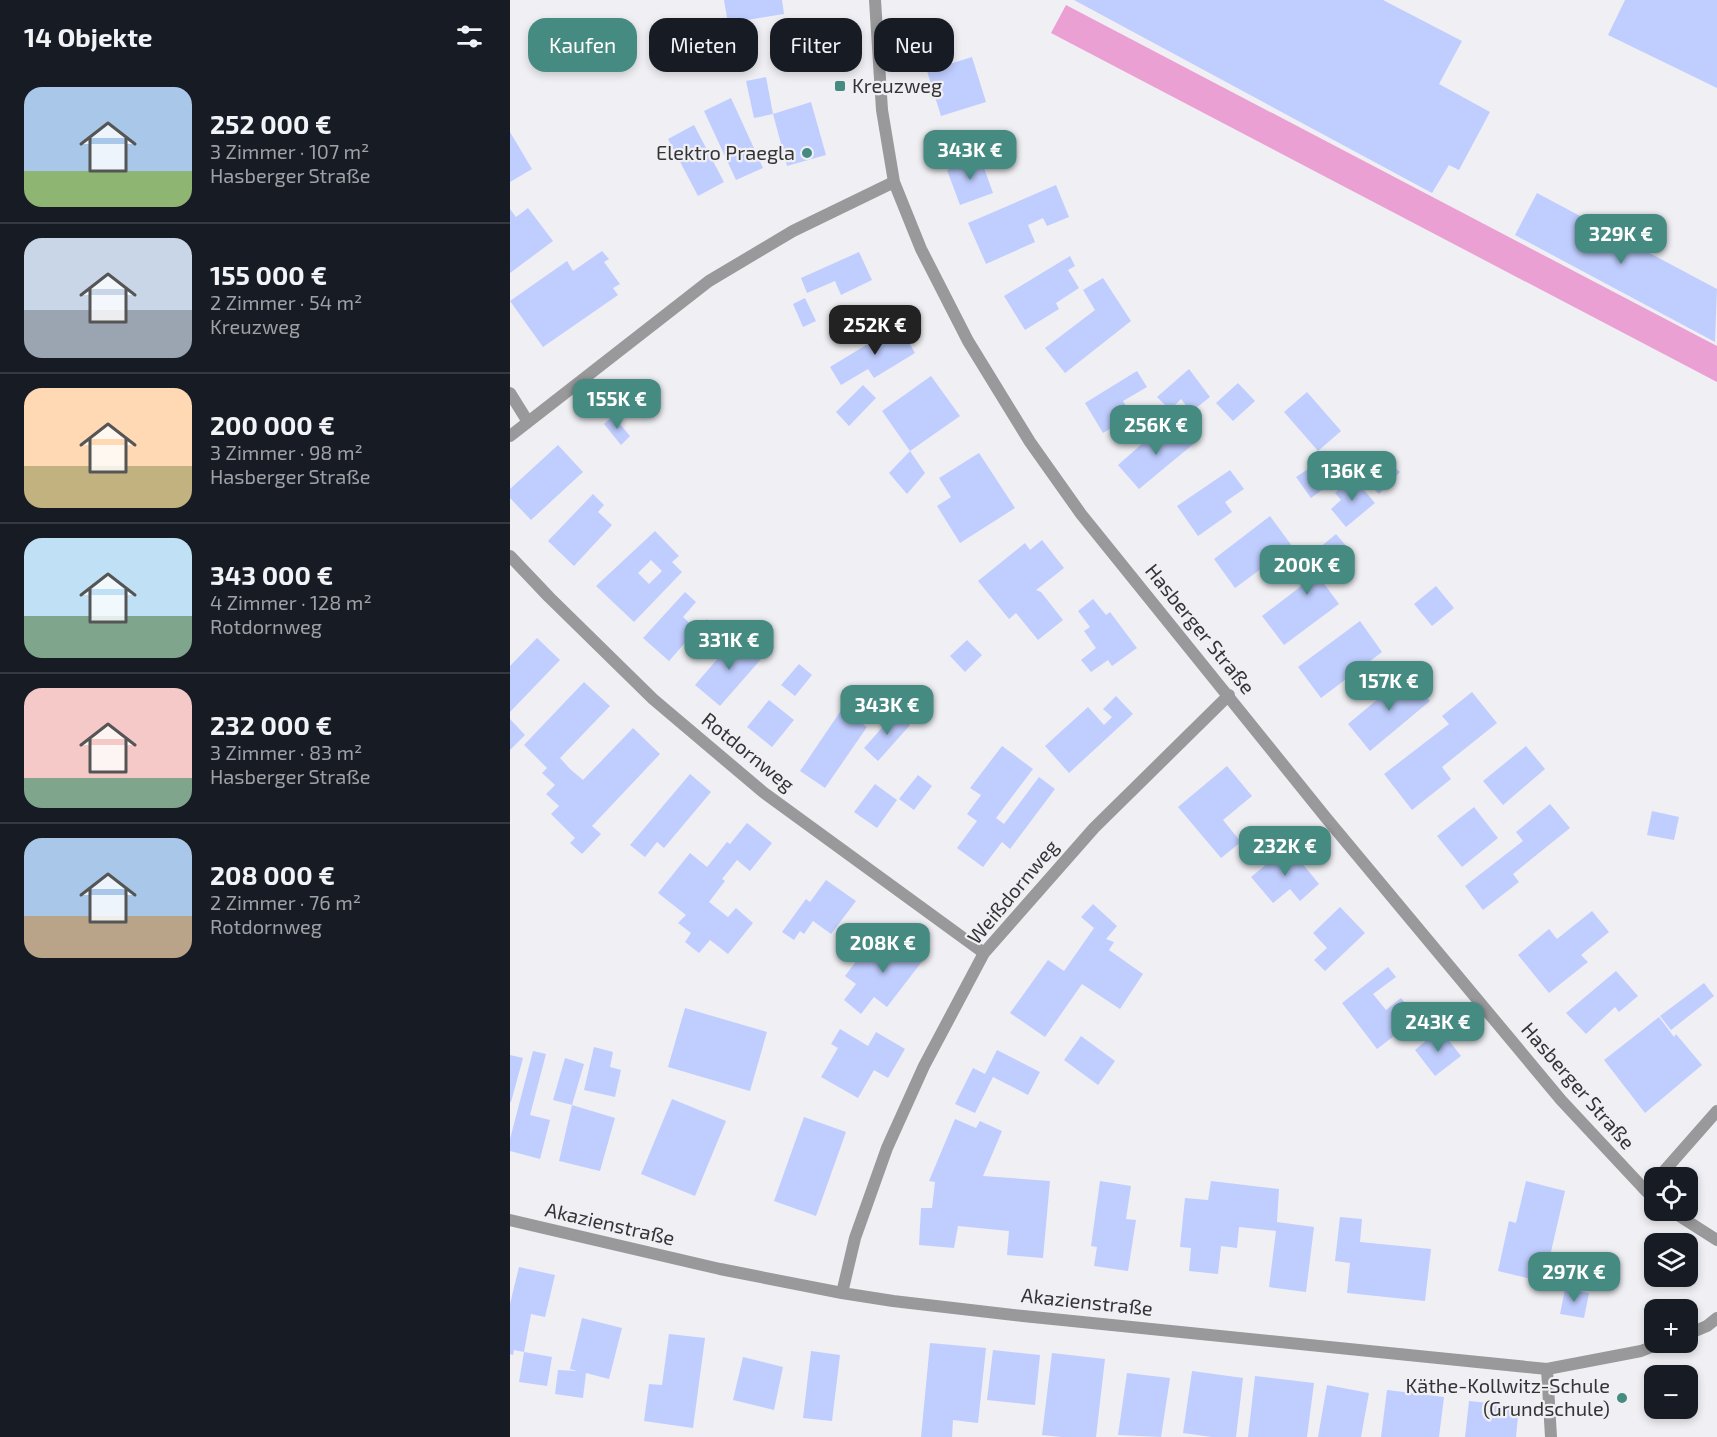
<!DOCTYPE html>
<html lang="de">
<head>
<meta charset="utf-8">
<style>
	body { margin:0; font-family:"Exo 2",sans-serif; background:#242831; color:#f1f3f6; height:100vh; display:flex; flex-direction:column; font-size:22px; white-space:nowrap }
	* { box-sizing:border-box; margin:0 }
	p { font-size:20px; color:#9ea1a6 }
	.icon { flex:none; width:33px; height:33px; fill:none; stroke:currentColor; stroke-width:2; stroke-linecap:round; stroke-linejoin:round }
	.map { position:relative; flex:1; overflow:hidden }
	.side { display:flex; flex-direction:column; background:#171b24; width:510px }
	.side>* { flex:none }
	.guide { position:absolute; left:18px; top:18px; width:570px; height:54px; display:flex; gap:12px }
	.tools { position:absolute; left:1134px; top:1167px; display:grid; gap:12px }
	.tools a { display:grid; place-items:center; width:54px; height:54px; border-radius:12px; background:#171b24; box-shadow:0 3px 9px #0003; font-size:30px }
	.price { position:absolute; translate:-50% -51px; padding:0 14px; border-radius:12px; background:#468b81; color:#fff; font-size:20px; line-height:39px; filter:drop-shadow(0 2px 3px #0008) }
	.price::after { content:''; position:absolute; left:50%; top:36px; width:18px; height:14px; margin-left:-9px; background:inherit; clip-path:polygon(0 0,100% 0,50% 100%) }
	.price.selected { background:#222; color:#fff }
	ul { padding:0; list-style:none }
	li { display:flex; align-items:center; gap:18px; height:150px; padding:0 24px }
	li+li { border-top:2px solid #363941 }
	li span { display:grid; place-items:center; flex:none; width:168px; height:120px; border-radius:18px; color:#555 }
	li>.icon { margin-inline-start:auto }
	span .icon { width:72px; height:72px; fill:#fffc; stroke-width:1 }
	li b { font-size:26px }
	h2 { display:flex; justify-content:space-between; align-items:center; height:72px; padding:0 24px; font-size:26px }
	.tag { padding:0 21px; border-radius:18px; background:#171b24; box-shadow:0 3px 9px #0003; font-size:21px; line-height:54px }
	.tag.selected { background:#468b81; color:#fff }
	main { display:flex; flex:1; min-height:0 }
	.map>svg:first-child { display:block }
	.green { fill:#eba0d3 }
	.building { fill:#c0ceff; fill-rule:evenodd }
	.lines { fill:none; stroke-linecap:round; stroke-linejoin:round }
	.street { stroke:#99989a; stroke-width:12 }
	.poi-dot { fill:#468b81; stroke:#f0eff3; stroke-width:2 }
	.labels { text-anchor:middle; stroke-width:4.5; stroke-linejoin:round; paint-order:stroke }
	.poi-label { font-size:20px; fill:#343436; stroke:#f0eff3; text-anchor:end }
	.street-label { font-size:20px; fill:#343436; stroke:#f0eff3 }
</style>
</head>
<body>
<main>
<section class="side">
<h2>14 Objekte<svg class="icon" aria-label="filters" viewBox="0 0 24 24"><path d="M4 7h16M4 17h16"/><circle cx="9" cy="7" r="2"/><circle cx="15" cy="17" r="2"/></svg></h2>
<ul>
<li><span style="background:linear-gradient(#a9c7e8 70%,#8fb573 0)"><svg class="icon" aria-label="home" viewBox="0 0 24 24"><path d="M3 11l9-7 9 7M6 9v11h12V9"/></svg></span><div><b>252 000 €</b><p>3 Zimmer · 107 m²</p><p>Hasberger Straße</p></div></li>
<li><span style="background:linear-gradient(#c9d6e8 60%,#9aa5b1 0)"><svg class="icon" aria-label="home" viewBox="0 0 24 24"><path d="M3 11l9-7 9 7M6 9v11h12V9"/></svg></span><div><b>155 000 €</b><p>2 Zimmer · 54 m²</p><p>Kreuzweg</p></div></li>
<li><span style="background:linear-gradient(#ffd9b3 65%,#c2b280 0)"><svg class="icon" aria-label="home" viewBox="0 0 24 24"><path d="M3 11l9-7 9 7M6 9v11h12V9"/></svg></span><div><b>200 000 €</b><p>3 Zimmer · 98 m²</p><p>Hasberger Straße</p></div></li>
<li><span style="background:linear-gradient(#bfe0f5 65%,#7fa58c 0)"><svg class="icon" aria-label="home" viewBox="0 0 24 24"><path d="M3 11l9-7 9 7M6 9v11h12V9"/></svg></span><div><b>343 000 €</b><p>4 Zimmer · 128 m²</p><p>Rotdornweg</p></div></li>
<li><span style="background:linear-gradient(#f6c9c9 75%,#7fa58c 0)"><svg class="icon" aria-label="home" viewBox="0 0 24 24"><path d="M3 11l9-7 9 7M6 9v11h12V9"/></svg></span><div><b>232 000 €</b><p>3 Zimmer · 83 m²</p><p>Hasberger Straße</p></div></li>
<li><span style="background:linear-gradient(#a9c7e8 65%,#b9a48a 0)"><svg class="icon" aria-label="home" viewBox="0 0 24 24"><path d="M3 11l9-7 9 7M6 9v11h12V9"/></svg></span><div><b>208 000 €</b><p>2 Zimmer · 76 m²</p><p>Rotdornweg</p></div></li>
</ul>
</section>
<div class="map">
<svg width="1207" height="1437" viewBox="0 0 1207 1437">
	<rect width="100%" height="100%" fill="#f0eff3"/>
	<path class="green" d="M556 5 1207 346V382L541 33Z"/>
	<path class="building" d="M214 0H272L274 14 218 23Z
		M564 0H873L952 41 929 84 980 112 949 170 939 165 922 193Z
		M1115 0H1207V88L1098 35Z
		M178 20 182 50 145 55 141 25Z
		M462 57 476 102 431 116 417 71Z
		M256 77 263 114 244 118 236 81Z
		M221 98 253 168 226 180 194 111Z
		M301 102 316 155 277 166 263 114Z
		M184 125 214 182 188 196 158 139Z
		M0 132 22 169 0 182Z
		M470 157 483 193 450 205 437 170Z
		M546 185 559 217 537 226 533 218 518 225 525 242 476 264 458 223Z
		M1027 193 1207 289 1205 342 1005 235Z
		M18 208 43 241 0 273V209L6 217Z
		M92 251 99 259 94 262 110 284 103 288 108 295 33 347 0 301 57 261 63 271Z
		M349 252 362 280 331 295 325 281 297 293 291 278Z
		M560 256 565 266 558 270 569 288 546 303 549 309 515 330 494 296Z
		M593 278 621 321 555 373 535 348 585 310 573 290Z
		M295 298 306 321 293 327 283 304Z
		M389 325 405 353 364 378 358 369 331 385 320 367Z
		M679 369 700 397 681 412 671 399 660 410 647 397Z
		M627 371 637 387 613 401 622 416 593 433 575 403Z
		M421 376 450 416 400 451 415 473 397 494 379 473 400 451 372 411Z
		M728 383 745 401 723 421 706 403Z
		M353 385 366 398 339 426 326 412Z
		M797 392 831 431 808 451 774 412Z
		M103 416 120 436 111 445 94 424Z
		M674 423 687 441 629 489 608 465 642 435 650 443Z
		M48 445 73 472 21 520 0 498V489Z
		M868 452 890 472 869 494 848 474Z
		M469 453 505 508 450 543 427 506 441 497 429 478Z
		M801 467 816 487 801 498 786 477Z
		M720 470 734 489 715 502 722 512 688 536 667 506Z
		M843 477 865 503 836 527 821 509 831 500 825 493Z
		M83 494 94 505 88 512 102 525 64 566 38 541Z
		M760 516 782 546 725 588 704 559Z
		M145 531 169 556 162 562 172 572 124 622 86 586ZM141 560 152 571 139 584 128 573Z
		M826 534 838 548 807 574 829 604 774 645 752 616 803 577 791 563Z
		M532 540 554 568 526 590 531 592 553 620 528 640 506 613 499 619 468 581 515 543 520 550Z
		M926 586 944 608 922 626 904 604Z
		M175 592 186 602 173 617 187 630 197 619 208 628 192 645 181 636 159 661 133 638Z
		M583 599 596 615 600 612 627 648 602 666 598 660 581 672 571 660 586 648 574 631 580 627 568 611Z
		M850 621 872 652 811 698 788 667Z
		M227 636 252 658 210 706 185 685Z
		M27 638 50 660 0 712V666Z
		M457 640 472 655 455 672 440 656Z
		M289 664 302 675 285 696 271 685Z
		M898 674 920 701 860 751 838 724Z
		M74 682 100 706 50 758 60 769 73 780 123 728 150 754 82 826 91 834 72 854 60 843 65 838 41 814 49 806 36 794 45 785 32 773 37 768 14 745Z
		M962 692 987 723 932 767 941 779 902 810 874 774 939 724 932 716Z
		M606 696 623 714 559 773 535 746 578 707 594 725 602 717 593 709Z
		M259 700 284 720 262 747 237 727Z
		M332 709 357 727 315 788 290 771Z
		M386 712 400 725 368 761 354 748Z
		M0 719 15 735 0 750Z
		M492 746 523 769 486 818 494 824 529 777 545 789 500 849 492 842 473 867 447 848 467 821 457 814 471 795 460 788Z
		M1016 746 1035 769 993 805 973 781Z
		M717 766 742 796 713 820 731 842 711 858 668 807Z
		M180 774 201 792 154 848 147 842 135 857 120 845Z
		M408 775 422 786 404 810 389 799Z
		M365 784 387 800 367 828 344 812Z
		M1040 804 1060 828 1003 874 1009 882 973 910 955 886 1013 841 1006 832Z
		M964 807 988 838 952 867 927 836Z
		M1142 811 1169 817 1164 840 1137 835Z
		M237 823 262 843 240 871 227 860 212 879 215 881 199 902 218 917 226 908 243 923 218 954 200 940 189 953 175 942 181 933 168 923 176 915 148 893 180 853 197 867 217 842 220 844Z
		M778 846 809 884 790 901 780 889 763 903 741 877Z
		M316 880 346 901 321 934 303 921 294 934 290 931 284 940 272 932 296 899 300 902Z
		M583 904 607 926 596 939 604 942 599 950 633 974 610 1009 572 984 535 1037 500 1013 538 960 554 971 584 928 571 917Z
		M830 907 855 933 815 971 804 960 817 948 803 933Z
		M1082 911 1099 932 1071 955 1078 962 1039 993 1008 955 1039 929 1047 939Z
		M389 934 417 955 377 1007 364 997 351 1014 334 1000 346 984 335 976 355 949 368 959Z
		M878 967 886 977 863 994 876 1010 891 998 903 1013 897 1017 901 1023 867 1049 832 1003Z
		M1106 971 1128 996 1109 1012 1105 1007 1076 1034 1056 1013Z
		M1194 983 1204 996 1161 1030 1150 1016Z
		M175 1008 257 1032 240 1091 158 1067Z
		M1149 1017 1164 1037 1166 1034 1192 1065 1135 1113 1094 1060Z
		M330 1029 358 1046 366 1032 395 1049 378 1078 364 1070 348 1098 311 1077 328 1048 321 1044Z
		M930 1029 951 1056 925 1076 905 1050Z
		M571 1036 605 1061 588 1085 554 1060Z
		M84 1047 103 1052 100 1067 111 1070 105 1097 74 1090Z
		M487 1050 530 1072 518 1095 483 1077 465 1113 445 1104 463 1068 475 1074Z
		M23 1051 36 1054 20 1115 40 1120 30 1159 0 1151V1139Z
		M0 1055 13 1058 1 1102H0Z
		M55 1058 74 1064 62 1105 43 1100Z
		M162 1099 216 1121 185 1196 131 1174Z
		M62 1105 105 1118 90 1171 49 1161Z
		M294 1117 336 1132 306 1216 264 1201Z
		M445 1119 466 1128 470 1121 492 1131 473 1176 540 1181 533 1258 497 1255 499 1231 448 1226 444 1248 409 1245 411 1208H422L425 1182 419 1181Z
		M590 1181 621 1186 616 1219 626 1220 618 1271 584 1266 587 1247 581 1246Z
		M701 1181 769 1189 767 1222 804 1227 796 1292 759 1287 766 1231 729 1227 727 1248 711 1246 708 1274 679 1271 681 1248 670 1247 675 1198 698 1200Z
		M1016 1181 1055 1191 1034 1282 988 1271 999 1221 1006 1223Z
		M830 1217 852 1219 850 1242 921 1249 915 1301 837 1293 840 1263 825 1261Z
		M9 1267 45 1275 35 1317 21 1314 14 1352 42 1357 37 1386 9 1382 14 1352 4 1350 3 1355 0 1354V1304Z
		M1055 1289 1079 1293 1074 1318 1050 1314Z
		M72 1318 112 1328 99 1379 76 1373 73 1398 45 1394 48 1370 67 1371 60 1369Z
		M159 1334 195 1338 183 1428 134 1421 139 1384 152 1385Z
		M420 1343 476 1348 468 1423 443 1420 442 1437H411Z
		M483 1350 530 1355 525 1405 477 1400Z
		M301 1351 330 1355 322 1421 293 1418Z
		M542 1353 595 1359 586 1437H552L532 1435Z
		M233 1357 273 1367 264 1410 223 1400Z
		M682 1371 733 1378 726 1437H702L673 1433Z
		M617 1373 660 1378 651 1437 608 1435Z
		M745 1376 804 1383 797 1437H738Z
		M817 1385 859 1393 851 1437H808Z
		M877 1390 934 1397 929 1437H871Z
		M959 1401 1009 1406 1006 1437H955Z"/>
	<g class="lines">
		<path class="street" d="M365 0 372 110 384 182 411 249 458 341 520 442 571 514 817 819 1051 1100 1136 1191 1144 1198
			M0 393 18 422
			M0 436 199 281 283 231 384 182
			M0 556 39 597 143 699 253 792 474 953
			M1148 1178 1207 1111
			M1160 1210 1207 1240
			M0 1220 210 1269 332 1293 383 1301 513 1316 1037 1369 1131 1351 1154 1342
			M332 1293 345 1238 377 1148 414 1066 474 953 584 828 719 695
			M1178 1334 1197 1326 1207 1318
			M1037 1369 1041 1437"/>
	</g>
	<g class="poi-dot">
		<rect x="324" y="80" width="12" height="12" rx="3"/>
		<circle cx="297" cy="153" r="6"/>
		<circle cx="1112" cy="1398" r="6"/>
	</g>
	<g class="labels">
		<g class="poi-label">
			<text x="342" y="93" text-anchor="start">Kreuzweg</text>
			<text x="285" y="160">Elektro Praegla</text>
			<text x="1100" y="1393">Käthe-Kollwitz-Schule<tspan x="1100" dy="23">(Grundschule)</tspan></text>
		</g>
		<g class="street-label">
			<text transform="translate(690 629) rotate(51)" y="7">Hasberger Straße</text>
			<text transform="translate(238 752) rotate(39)" y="7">Rotdornweg</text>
			<text transform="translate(503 892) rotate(-50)" y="7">Weißdornweg</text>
			<text transform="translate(1068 1086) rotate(49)" y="7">Hasberger Straße</text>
			<text transform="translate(100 1224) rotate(13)" y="7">Akazienstraße</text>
			<text transform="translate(577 1302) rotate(6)" y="7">Akazienstraße</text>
		</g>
	</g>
</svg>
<div class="tools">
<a><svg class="icon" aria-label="locate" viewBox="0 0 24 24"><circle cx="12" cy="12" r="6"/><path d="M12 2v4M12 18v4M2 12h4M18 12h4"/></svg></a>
<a><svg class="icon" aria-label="layers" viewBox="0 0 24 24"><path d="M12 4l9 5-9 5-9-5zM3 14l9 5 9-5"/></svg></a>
<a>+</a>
<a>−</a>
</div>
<b class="price" style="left:460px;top:181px">343K €</b>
<b class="price" style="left:1111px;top:265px">329K €</b>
<b class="price selected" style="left:365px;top:356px">252K €</b>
<b class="price" style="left:107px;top:430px">155K €</b>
<b class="price" style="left:646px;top:456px">256K €</b>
<b class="price" style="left:842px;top:502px">136K €</b>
<b class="price" style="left:797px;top:596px">200K €</b>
<b class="price" style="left:219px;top:671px">331K €</b>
<b class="price" style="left:879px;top:712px">157K €</b>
<b class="price" style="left:377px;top:736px">343K €</b>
<b class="price" style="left:775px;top:877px">232K €</b>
<b class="price" style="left:373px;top:974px">208K €</b>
<b class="price" style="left:928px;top:1053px">243K €</b>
<b class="price" style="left:1064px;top:1303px">297K €</b>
<div class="guide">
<a class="tag selected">Kaufen</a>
<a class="tag">Mieten</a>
<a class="tag">Filter</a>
<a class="tag">Neu</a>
</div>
</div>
</main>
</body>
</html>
